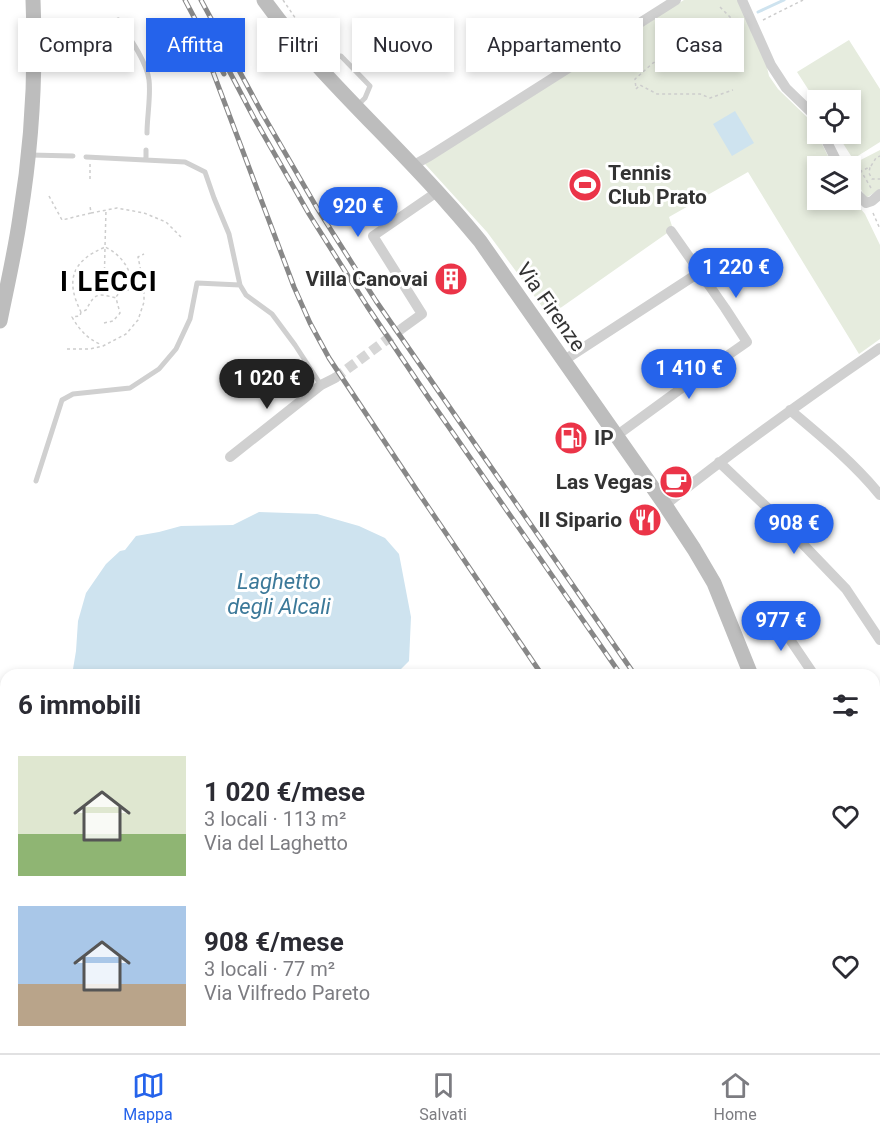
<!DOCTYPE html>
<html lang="it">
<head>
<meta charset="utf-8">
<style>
	body { margin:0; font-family:Roboto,sans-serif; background:#f2f2f3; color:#2b2b33; height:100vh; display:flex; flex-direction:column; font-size:22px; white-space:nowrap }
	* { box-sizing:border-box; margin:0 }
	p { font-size:20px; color:#7c7c81 }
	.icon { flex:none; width:33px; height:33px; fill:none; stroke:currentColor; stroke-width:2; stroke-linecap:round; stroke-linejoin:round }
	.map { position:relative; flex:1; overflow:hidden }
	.side { position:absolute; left:0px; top:669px; width:880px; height:384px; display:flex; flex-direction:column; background:#fff; border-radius:18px 18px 0 0; box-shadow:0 3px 9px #0003 }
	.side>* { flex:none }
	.banner { position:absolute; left:18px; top:18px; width:844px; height:54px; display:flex; gap:12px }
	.buttons { position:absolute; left:807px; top:90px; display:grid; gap:12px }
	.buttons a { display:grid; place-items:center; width:54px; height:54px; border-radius:0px; background:#fff; box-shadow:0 3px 9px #0003; font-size:30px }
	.price { position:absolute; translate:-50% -51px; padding:0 14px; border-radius:21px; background:#2563eb; color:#fff; font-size:20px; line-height:39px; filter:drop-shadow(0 2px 3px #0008) }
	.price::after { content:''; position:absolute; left:50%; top:36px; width:18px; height:14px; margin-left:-9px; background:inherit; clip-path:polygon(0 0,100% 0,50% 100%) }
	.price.active { background:#222; color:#fff }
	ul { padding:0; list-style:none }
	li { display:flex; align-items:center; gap:18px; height:150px; padding:0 18px }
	li span { display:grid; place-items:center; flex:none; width:168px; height:120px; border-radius:0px; color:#555 }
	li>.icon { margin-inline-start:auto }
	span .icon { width:72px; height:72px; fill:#fffc; stroke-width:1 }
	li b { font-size:26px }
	h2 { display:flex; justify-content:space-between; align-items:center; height:72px; padding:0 18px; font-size:26px }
	.pill { padding:0 21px; border-radius:0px; background:#fff; box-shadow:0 3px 9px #0003; font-size:21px; line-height:54px }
	.pill.active { background:#2563eb; color:#fff }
	.tab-bar { display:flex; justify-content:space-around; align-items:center; height:84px; border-top:2px solid #e1e1e2; background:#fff; font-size:16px; color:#7c7c81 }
	.tab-bar a { display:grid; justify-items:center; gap:3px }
	.tab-bar .active { color:#2563eb }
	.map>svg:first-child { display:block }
	.green { fill:#e6ecde }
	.water { fill:#cee3ef }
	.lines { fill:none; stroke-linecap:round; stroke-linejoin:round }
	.stream { stroke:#cee3ef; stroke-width:3 }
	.street-tunnel { stroke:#d6d6d6; stroke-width:10; stroke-dasharray:10 5; stroke-linecap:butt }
	.path { stroke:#cdcdcd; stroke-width:1.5; stroke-dasharray:3 3; stroke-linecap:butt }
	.lane { stroke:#d0d0d0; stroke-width:5 }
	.street { stroke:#d0d0d0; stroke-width:10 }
	.secondary { stroke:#bdbdbd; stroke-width:15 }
	.rail-casing { stroke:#888; stroke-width:5 }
	.rail { stroke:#fff; stroke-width:3; stroke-dasharray:9; stroke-linecap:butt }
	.labels { text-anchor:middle; stroke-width:6; stroke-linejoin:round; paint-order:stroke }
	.poi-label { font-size:21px; font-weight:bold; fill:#333; stroke:#fff; text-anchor:end }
	.street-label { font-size:21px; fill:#333; stroke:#fff }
	.water-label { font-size:22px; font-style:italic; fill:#3c7999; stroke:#fff }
	.district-label { font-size:27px; font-weight:bold; letter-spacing:1.5px; fill:#000; stroke:#fff }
</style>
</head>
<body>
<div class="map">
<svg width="880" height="1053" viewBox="0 0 880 1053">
	<rect width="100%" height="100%" fill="#fff"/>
	<path class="green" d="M684 0H739L763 50 769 76 778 89 810 120 833 166H818V200H850L851 197 865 214 880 245V339L859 354 748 172 669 217 673 229 549 316 487 232 425 164 543 86Z
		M849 40 880 89V142L853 159 837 134H850V100H818L817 103 797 72Z
		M880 150V189L866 198 851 172 850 166H849Z"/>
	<path class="water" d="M735 111 754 143 732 156 713 124Z
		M259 512 317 514 359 526 385 538 399 554 411 617 409 661 395 675H72L76 651 78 621 86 593 106 564 120 551 125 550 136 536 159 532 181 526 233 525Z"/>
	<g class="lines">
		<path class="stream" d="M758 12 784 0
			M269 1047 273 1053"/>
		<path class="street-tunnel" d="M335 378 404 327"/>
		<path class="path" d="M283 0 298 22
			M720 7 733 20 737 34 722 44 709 31 653 63 635 79 636 89 640 85 657 94H700L710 98 733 90
			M763 20 803 0
			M90 164V180
			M871 166 876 158 880 156
			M871 188 861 171 870 167 869 173 872 179H880
			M49 196 62 220 91 213 90 206
			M91 213 117 208 144 213 166 222 181 237
			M873 213 880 229
			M104 294 105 247C121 254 134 272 131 289L119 293 116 297
			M81 312 80 316 72 317C80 331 88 339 102 345
			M104 323 113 321 120 313 116 298C97 293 95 293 86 310L81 312C65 280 72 261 105 247L106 210
			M67 349H90L103 346 126 334 138 320 144 302V286L138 257 144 254
			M746 628 763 619
			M0 738 6 747"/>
		<path class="lane" d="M118 20C128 35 147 62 149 80 151 95 147 117 147 133
			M319 65 326 59 341 56 370 86 365 98 357 106
			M30 155 73 156
			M86 157 185 162 205 172 214 198 229 234 240 285 246 295 272 314 295 345 321 385
			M146 160V150
			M36 481 62 400 73 394 130 388 159 369 176 349 190 319 197 283 240 285"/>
		<path class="street" d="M742 0 771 65 786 88 816 117 818 121
			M823 134 839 166
			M412 166 428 157 676 0
			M850 187 866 203 872 201 880 194
			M404 327 422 314 373 236 437 192
			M563 361 700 272
			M790 410C821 436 854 463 880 495
			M616 436 701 374 747 342 725 308 671 231
			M230 457 321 385 335 378
			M719 462 774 514 846 589 880 640
			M665 505C734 450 807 398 880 348
			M772 613 814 675
			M874 720 880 719
			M299 1047 303 1053
			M541 1047 545 1053"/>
		<path class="secondary" d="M264 0C318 75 389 136 450 206 460 217 470 229 480 241L665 505 694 549 714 583 751 675
			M0 321C7 286 15 252 20 217 32 145 36 72 33 0
			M874 916 880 924"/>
		<defs>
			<path id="rail" d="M185 0 224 74
				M201 0 262 113 317 208 376 301 635 675
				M207 56 294 287 310 323 329 358 418 492 542 675
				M225 63 254 118 309 214 367 306 428 397 621 675
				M874 1010 880 1018
				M874 1040 880 1048
				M756 1047 760 1053
				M797 1047 801 1053"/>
		</defs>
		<use href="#rail" class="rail-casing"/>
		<use href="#rail" class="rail"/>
	</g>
	<defs>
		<symbol id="stadium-disc" viewBox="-11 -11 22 22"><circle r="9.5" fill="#eb3448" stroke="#fff"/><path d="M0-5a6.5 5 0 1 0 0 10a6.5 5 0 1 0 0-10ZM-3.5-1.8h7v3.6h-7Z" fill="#fff"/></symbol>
		<symbol id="building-disc" viewBox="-11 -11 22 22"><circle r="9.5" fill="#eb3448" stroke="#fff"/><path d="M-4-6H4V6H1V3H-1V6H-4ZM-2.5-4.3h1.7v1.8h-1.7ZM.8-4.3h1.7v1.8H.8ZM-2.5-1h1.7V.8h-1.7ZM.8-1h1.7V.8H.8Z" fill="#fff"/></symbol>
		<symbol id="fuel-disc" viewBox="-11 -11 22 22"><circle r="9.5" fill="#eb3448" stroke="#fff"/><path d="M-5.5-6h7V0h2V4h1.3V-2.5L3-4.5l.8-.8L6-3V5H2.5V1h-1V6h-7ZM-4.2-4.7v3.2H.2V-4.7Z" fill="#fff"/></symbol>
		<symbol id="cafe-disc" viewBox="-11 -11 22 22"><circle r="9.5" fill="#eb3448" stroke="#fff"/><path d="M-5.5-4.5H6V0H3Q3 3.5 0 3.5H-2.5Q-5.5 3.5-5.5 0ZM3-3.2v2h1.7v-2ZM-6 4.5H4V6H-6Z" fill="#fff"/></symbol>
		<symbol id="restaurant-disc" viewBox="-11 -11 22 22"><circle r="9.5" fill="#eb3448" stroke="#fff"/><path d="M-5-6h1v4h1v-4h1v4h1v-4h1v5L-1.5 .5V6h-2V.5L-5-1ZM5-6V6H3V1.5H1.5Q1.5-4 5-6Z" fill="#fff"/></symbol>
	</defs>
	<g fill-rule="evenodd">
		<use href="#stadium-disc" x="566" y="166" width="38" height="38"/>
		<use href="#building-disc" x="432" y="260" width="38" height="38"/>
		<use href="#fuel-disc" x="552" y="419" width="38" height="38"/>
		<use href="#cafe-disc" x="657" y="463" width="38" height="38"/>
		<use href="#restaurant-disc" x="626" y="501" width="38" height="38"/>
	</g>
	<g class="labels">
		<g class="poi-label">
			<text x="608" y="180" text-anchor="start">Tennis<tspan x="608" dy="24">Club Prato</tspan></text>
			<text x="428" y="286">Villa Canovai</text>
			<text x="594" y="445" text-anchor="start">IP</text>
			<text x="653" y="489">Las Vegas</text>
			<text x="622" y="527">Il Sipario</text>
		</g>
		<g class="street-label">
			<text transform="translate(551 307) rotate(55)" y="7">Via Firenze</text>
		</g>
		<g class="water-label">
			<text x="279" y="589">Laghetto<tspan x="279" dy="25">degli Alcali</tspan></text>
		</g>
		<g class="district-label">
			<text x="109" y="291">I LECCI</text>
		</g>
	</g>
</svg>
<div class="buttons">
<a><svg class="icon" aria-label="locate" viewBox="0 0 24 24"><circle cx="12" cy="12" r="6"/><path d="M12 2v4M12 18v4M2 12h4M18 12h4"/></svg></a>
<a><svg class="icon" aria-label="layers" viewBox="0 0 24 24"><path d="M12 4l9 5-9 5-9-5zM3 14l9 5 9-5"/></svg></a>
</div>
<b class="price" style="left:358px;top:238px">920 €</b>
<b class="price" style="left:736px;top:299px">1 220 €</b>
<b class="price" style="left:689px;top:400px">1 410 €</b>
<b class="price active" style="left:267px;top:410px">1 020 €</b>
<b class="price" style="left:794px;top:555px">908 €</b>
<b class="price" style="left:781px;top:652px">977 €</b>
<div class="banner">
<a class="pill">Compra</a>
<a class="pill active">Affitta</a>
<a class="pill">Filtri</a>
<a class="pill">Nuovo</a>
<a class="pill">Appartamento</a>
<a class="pill">Casa</a>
</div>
<section class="side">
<h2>6 immobili<svg class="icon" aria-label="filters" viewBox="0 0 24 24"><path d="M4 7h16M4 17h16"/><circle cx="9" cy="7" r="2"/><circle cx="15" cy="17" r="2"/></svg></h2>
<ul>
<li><span style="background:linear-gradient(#dfe7d0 65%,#8fb573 0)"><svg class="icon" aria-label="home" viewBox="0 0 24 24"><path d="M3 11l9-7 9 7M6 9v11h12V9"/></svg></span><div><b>1 020 €/mese</b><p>3 locali · 113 m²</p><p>Via del Laghetto</p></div><svg class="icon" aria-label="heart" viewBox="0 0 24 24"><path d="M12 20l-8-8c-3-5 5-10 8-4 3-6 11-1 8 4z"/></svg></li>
<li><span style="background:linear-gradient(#a9c7e8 65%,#b9a48a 0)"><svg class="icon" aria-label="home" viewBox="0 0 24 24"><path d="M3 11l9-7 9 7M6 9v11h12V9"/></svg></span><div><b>908 €/mese</b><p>3 locali · 77 m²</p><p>Via Vilfredo Pareto</p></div><svg class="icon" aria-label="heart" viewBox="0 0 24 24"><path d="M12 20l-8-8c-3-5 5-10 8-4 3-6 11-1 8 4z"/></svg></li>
</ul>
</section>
</div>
<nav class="tab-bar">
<a class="active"><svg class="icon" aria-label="map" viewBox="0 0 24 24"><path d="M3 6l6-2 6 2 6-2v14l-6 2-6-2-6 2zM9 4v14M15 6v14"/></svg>Mappa</a>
<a><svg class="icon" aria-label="saved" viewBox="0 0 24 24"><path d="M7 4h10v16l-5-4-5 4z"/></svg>Salvati</a>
<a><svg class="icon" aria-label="home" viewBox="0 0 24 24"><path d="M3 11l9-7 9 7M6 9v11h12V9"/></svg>Home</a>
</nav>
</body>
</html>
